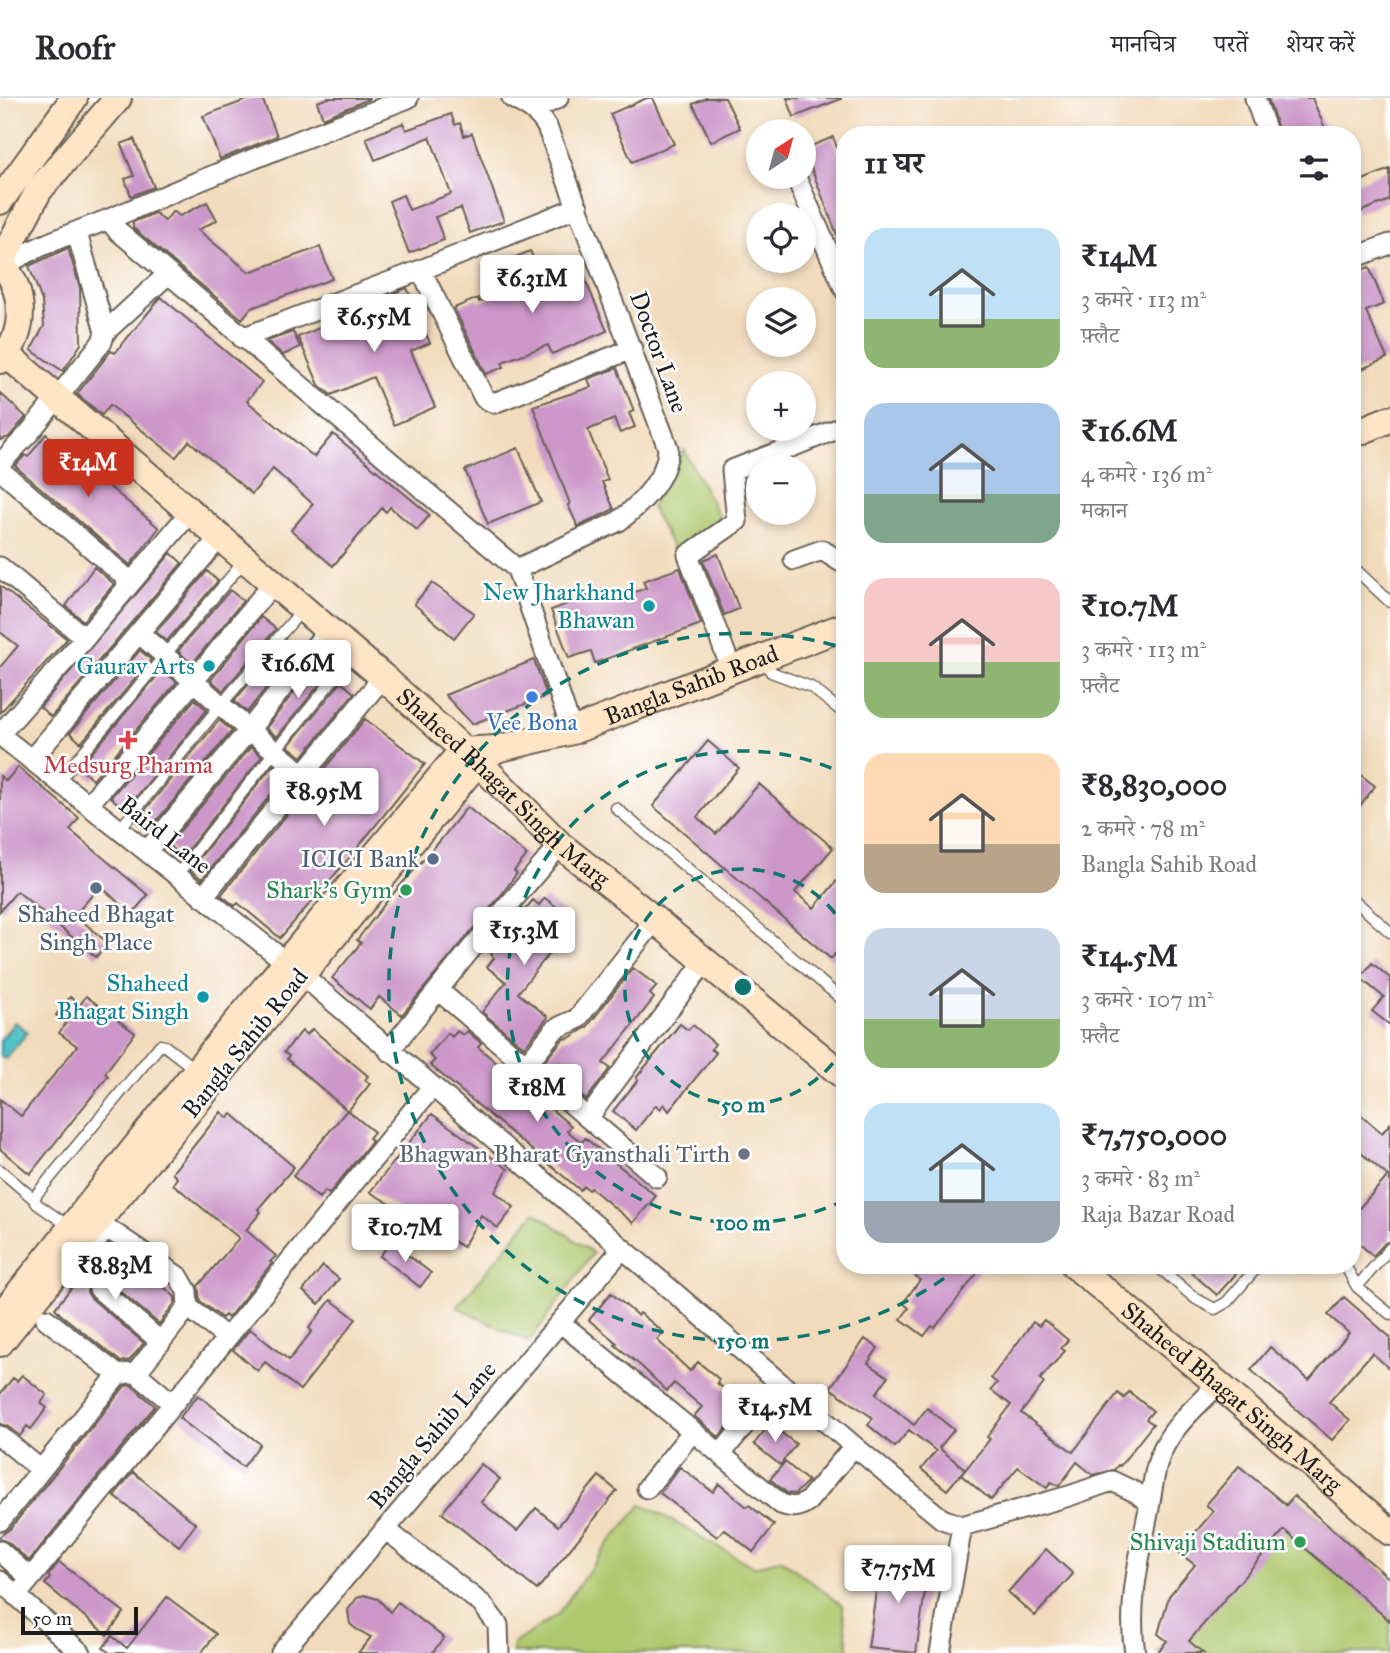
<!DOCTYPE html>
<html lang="hi">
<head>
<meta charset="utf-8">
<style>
	body { margin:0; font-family:"IM FELL Great Primer","Noto Serif Devanagari",serif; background:#f2f2f3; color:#2b2b33; height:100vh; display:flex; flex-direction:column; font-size:26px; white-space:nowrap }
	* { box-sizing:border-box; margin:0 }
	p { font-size:23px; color:#7c7c81 }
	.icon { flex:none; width:38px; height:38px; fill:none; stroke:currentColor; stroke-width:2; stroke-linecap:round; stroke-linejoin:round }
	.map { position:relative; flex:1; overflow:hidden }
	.panel { position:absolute; left:836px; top:28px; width:525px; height:1148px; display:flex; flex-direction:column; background:#fff; border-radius:28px; box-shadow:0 4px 10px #0003 }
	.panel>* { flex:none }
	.needle { width:46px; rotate:36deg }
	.controls { position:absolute; left:746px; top:21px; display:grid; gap:14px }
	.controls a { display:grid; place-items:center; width:70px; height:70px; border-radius:50%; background:#fff; box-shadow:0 4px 10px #0003; font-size:35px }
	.scale { position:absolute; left:21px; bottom:18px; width:117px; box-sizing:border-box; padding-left:7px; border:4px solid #1c1c1c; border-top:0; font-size:19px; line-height:24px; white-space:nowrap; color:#1c1c1c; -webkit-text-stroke:5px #fff; paint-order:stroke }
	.price { position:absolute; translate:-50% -60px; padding:0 16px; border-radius:7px; background:#fff; color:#222; font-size:23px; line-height:46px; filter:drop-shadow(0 2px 4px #0008) }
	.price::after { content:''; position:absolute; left:50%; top:42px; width:21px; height:16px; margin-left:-10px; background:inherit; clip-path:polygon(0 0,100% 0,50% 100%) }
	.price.active { background:#c8321e; color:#fff }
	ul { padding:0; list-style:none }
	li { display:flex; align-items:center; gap:21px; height:175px; padding:0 28px }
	li span { display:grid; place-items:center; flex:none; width:196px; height:140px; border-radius:21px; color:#555 }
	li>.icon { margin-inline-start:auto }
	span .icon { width:84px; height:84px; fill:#fffc; stroke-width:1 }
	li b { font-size:30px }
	h2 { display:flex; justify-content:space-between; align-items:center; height:84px; padding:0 28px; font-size:30px }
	header { display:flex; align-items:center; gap:42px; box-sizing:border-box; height:98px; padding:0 35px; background:#fff; border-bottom:2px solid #e1e1e2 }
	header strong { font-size:33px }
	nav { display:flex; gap:38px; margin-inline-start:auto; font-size:24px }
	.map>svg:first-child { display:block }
	.green { fill:#afc86e; stroke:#667245; stroke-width:2 }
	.water { fill:#53c1c9; stroke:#386e72; stroke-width:2 }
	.building { fill:#cc97c9 }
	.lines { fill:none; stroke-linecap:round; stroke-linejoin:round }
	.lane-casing { stroke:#675f54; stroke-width:13 }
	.street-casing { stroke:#675f54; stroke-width:23 }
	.secondary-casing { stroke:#675f54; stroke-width:30 }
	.lane { stroke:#fff; stroke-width:10 }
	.street { stroke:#fff; stroke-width:19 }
	.secondary { stroke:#ffe4c6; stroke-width:26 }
	.ring { fill:none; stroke:#0f766e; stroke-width:3.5; stroke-dasharray:12 9 }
	.culture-dot { fill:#0f9aa8; stroke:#fff; stroke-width:2.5 }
	.shop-dot { fill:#3f7fe0; stroke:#fff; stroke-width:2.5 }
	.health-dot { fill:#e0444e; stroke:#fff; stroke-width:2.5 }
	.service-dot { fill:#5c6f8a; stroke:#fff; stroke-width:2.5 }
	.leisure-dot { fill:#2e9e5b; stroke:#fff; stroke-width:2.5 }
	.worship-dot { fill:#6b7280; stroke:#fff; stroke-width:2.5 }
	.labels { text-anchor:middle; stroke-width:5; stroke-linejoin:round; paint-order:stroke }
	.street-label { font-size:24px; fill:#1c1c1c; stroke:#fff }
	.culture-label { font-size:24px; fill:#0d838f; stroke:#fff; text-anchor:end }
	.shop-label { font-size:24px; fill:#366cbe; stroke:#fff }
	.health-label { font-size:24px; fill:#be3a42; stroke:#fff }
	.service-label { font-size:24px; fill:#4e5e75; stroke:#fff; text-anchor:end }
	.leisure-label { font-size:24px; fill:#27864d; stroke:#fff; text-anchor:end }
	.worship-label { font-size:24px; fill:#5b616d; stroke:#fff; text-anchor:end }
	.centre { fill:#0f766e; stroke:#fff; stroke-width:3.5 }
	.ring-label { font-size:21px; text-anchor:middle; font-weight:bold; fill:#0f766e; stroke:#fff; stroke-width:5; stroke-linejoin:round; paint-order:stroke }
</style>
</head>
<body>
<header>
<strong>Roofr</strong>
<nav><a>मानचित्र</a><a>परतें</a><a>शेयर करें</a></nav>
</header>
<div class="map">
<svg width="1390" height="1555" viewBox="0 0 1390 1555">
	<rect width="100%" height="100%" fill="#fff"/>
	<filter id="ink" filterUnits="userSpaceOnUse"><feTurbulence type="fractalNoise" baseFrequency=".0143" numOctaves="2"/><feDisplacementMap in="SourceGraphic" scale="14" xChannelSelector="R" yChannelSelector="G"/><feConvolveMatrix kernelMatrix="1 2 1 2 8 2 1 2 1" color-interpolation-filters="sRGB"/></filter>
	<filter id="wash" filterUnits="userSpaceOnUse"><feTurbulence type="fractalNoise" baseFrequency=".00686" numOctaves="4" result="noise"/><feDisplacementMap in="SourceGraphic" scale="28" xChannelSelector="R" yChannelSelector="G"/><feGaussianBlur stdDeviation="1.57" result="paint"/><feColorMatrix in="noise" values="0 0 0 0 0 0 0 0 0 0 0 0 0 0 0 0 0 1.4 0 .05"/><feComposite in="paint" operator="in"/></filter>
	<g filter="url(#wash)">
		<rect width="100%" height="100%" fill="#f2dbbc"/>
		<path class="green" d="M684 352 723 426 674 452 651 409Z
			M535 1114 593 1155 529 1244 457 1209Z
			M1294 1398 1390 1481V1555H1157Z
			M642 1406 754 1469 781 1461 842 1507 849 1555H512L513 1546 557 1517 609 1445Z"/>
		<path class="water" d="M15 924 28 934 5 961 0 957V942Z"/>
		<g id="blocks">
			<path class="building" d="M252 0H262L277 38 220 61 203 18Z
				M328 0H369V1L323 20 317 4Z
				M647 0H653L674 46 632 64 610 16Z
				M706 0H725L740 30 711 44 693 6Z
				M787 0H841V1L794 19Z
				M1268 0H1312L1328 37H1280Z
				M451 16 455 27 460 25 464 38 472 35 504 123 470 135 461 110 435 119 444 142 409 155 389 103 403 97 409 112 451 96 430 39 375 62 366 40 403 25 406 32Z
				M833 39 845 71 844 155 804 51Z
				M134 41 154 89 131 98 125 81 134 78 121 46Z
				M1390 71V102L1357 115 1353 104V86Z
				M207 104 217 122 198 132 249 174 320 149 332 181 251 210 242 221 133 130V124L155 115 165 123 173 113 180 118Z
				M68 150 80 190 81 246 63 273 31 252 44 228 42 203 29 168Z
				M530 153 541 175 576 160 607 233 552 256 548 247 502 264 504 269 486 276 454 210 478 200 479 204 523 188 521 183H523L513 160Z
				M1369 169 1384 206 1366 213 1387 260 1353 275V175Z
				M407 190 430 245 411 253 435 309 394 327 373 279 331 297 319 287 298 239 373 207 372 204Z
				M161 199 262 284 247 303 314 359 333 336 430 417 417 432 390 409 386 414 382 410 333 468 291 432 313 406 273 371 252 396 189 343 176 359 110 307 102 317 77 296 111 253 115 255Z
				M293 234 300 249 283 257 267 243Z
				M617 270 634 313 629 315 635 329 620 335 614 321 588 332 608 382 602 384 614 411 578 429 568 407 570 406 533 308 591 289 588 281Z
				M0 295 26 319 9 339 0 342Z
				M46 336 159 430 130 467 15 368 25 357 28 359Z
				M518 350 541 404 488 426 465 372Z
				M171 455 182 465 51 619 40 609Z
				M718 456 739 511 724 517 703 462Z
				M94 469 114 486 83 523 66 508Z
				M680 470 701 526 595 565 591 553 569 560 551 512 604 492 609 504 646 490 643 483Z
				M207 473 218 483 167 543 156 534Z
				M432 485 474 515 454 540 414 506Z
				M0 488 67 541 0 615V569L18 548 0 534Z
				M230 492 243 503 192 566 178 553Z
				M261 519 276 531 223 593 211 582Z
				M140 552 151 562 81 645 70 635Z
				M277 553 288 562 247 614 234 603Z
				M534 562 547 598 472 626 445 597Z
				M317 565 329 575 277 639 266 630Z
				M162 572 177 584 93 682 79 670Z
				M341 584 354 595 302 659 288 648Z
				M195 601 207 612 125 713 111 699Z
				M365 621 425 666 351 758 280 840 238 805 235 808 221 797Z
				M219 622 232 633 148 733 136 723Z
				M708 643 739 670 697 719 716 736 759 686 833 750 795 794 814 810 845 773V844L831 861 653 708Z
				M251 649 262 658 182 759 168 747Z
				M273 667 286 678 202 781 190 772Z
				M18 669 79 720 70 732 148 797 132 816 100 788 75 817 108 845 96 859 17 793 0 813V678L6 683Z
				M1353 671 1375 688 1353 717Z
				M467 709 527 757 514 773 517 775 502 796 402 917 379 899 370 911 332 880 361 845 357 842 391 798 439 744Z
				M545 800 569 819 564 824 570 829 518 895 548 919 524 949 482 914 506 884 487 869 494 860 491 856 507 835 503 832 521 811 524 813 533 802 539 807Z
				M1372 865 1390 880V927L1372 913 1384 899 1360 880Z
				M633 870 657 888 650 896 654 900 603 965 610 970 586 1002 543 965 563 941 569 940 587 929Z
				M86 898 135 935 105 975 108 978 30 1076 0 1051V1001L21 1018 77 948 59 935 66 925 56 917 70 899 80 907Z
				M680 926 688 932 693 927 715 946 711 951 716 955 669 1013 664 1006 660 1011 656 1007 636 1032 613 1013 638 982 636 980Z
				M312 931 368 978 365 982 370 986 348 1013 287 961 289 958 284 954 302 933 307 937Z
				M457 933 463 937 467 933 481 945 478 949 571 1028 567 1033 582 1044 585 1040 656 1098 633 1125 591 1090 589 1092 584 1088 580 1092 430 967 435 962 429 957 448 935 452 939Z
				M1353 1010 1382 1035 1390 1026V1143L1385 1145 1373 1158 1353 1140V1117L1388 1078 1353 1048Z
				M347 1012 374 1034 369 1040 372 1043 329 1096 325 1093 319 1100 293 1078Z
				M221 1014 228 1020 232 1016 294 1069 258 1111 261 1114 246 1132 276 1158 270 1164 272 1165 228 1220 225 1217 222 1220 200 1203 198 1188 239 1140 173 1086 177 1080 172 1075Z
				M432 1016 508 1071 495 1094 514 1109 498 1130 481 1117 463 1149 370 1094Z
				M391 1144 431 1175 420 1189 380 1158Z
				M109 1147 138 1166 175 1199V1205L159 1226 106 1181 96 1179 89 1184 87 1194 91 1200 144 1245 130 1262 121 1264 60 1216 55 1210 88 1169 86 1167 93 1159 102 1155Z
				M902 1167H970L978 1174 935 1230 932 1228 924 1238 901 1221 909 1210 903 1205 920 1182Z
				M1183 1167H1244L1217 1197Z
				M323 1168 339 1181 319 1206 303 1193Z
				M611 1195 638 1218 640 1215 663 1234 657 1242 690 1273 698 1264 719 1281 717 1285 744 1308 719 1339 694 1318 702 1309 674 1285 667 1293 641 1268 615 1247 617 1245 589 1222Z
				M1344 1199 1390 1239V1271L1372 1255 1329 1304 1350 1322 1332 1342 1251 1272 1270 1249 1309 1282 1349 1235 1328 1217Z
				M331 1202 356 1221 300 1292 265 1264 258 1273 233 1252 250 1231 289 1262 312 1233 309 1230Z
				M1044 1222 1068 1242 1061 1250 1065 1253 1040 1281 1044 1285 1021 1315 1073 1354 1118 1295 1124 1300 1129 1294 1153 1313 1146 1321 1153 1326 1120 1368 1118 1367 1114 1372 1093 1377 1077 1364 1059 1388 1051 1384 1047 1390 1018 1369 991 1402 961 1377 990 1341 987 1339 1011 1307 991 1292 997 1285 991 1280 1033 1224 1039 1228Z
				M865 1241 878 1250 868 1265 888 1279 876 1296 914 1327 927 1310 954 1332 939 1350 965 1371 947 1392 921 1371 936 1353 909 1332 895 1349 868 1327 873 1320 830 1290Z
				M22 1277 47 1297 41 1305 47 1310 31 1331 27 1328 20 1338 7 1328 0 1326V1296L13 1280 17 1283Z
				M131 1287 155 1308 29 1463 8 1444 0 1441V1438L10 1431 125 1288Z
				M198 1297 260 1346 243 1369 179 1320Z
				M770 1326 796 1346 780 1367 754 1346Z
				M785 1364 808 1383 795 1396 787 1395 770 1381Z
				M481 1366 500 1381 481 1404 517 1433 536 1410 558 1428 599 1378 617 1393 537 1492 442 1415Z
				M1239 1368 1286 1407 1294 1398 1390 1481V1523L1284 1432 1189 1543 1203 1555H1157L1167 1543 1158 1536 1169 1498 1195 1467 1178 1454 1214 1413 1206 1407Z
				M680 1369 713 1394 719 1386 747 1409 749 1407 774 1427 753 1454 724 1431 717 1439 660 1395Z
				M133 1374 196 1426 179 1448 114 1398Z
				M1046 1451 1073 1476 1035 1518 1008 1494Z
				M881 1458 929 1466 916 1555 868 1550Z
				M59 1464 124 1514 107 1537 45 1486 50 1480 48 1478Z
				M364 1497 378 1501 390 1514 398 1504 444 1540 432 1555H358L371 1539 356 1531 350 1526 348 1512 357 1500Z
				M167 1499 216 1536 201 1555H110L103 1550 112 1538 127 1550Z"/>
		</g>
	</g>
	<g filter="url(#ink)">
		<use href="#blocks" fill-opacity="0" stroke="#675f54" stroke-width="2"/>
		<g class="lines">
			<defs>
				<path id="lane" d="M1353 469 1390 504
					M765 559 771 574 811 589 845 616
					M58 684 245 462
					M616 710 845 904
					M119 732 220 608 302 512
					M177 777 275 653 354 556
					M1353 801 1390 834
					M0 1072 34 1101
					M70 1129 37 1106 34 1101 36 1097 160 947 165 948 196 972
					M1156 1167 1196 1201 1215 1211 1227 1204 1259 1167
					M1345 1167 1357 1189 1390 1216
					M1357 1189 1390 1150"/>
				<path id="street" d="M512 0C527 8 539 14 547 29L668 350C668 379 641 406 619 423L517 471
					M1255 0 1268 37
					M534 12 558 0
					M796 79 845 192
					M109 122 117 132 517 471 572 633
					M1353 160 1390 146
					M4 168C42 144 84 132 126 114 219 74 313 36 408 0
					M421 172 484 300 494 305 632 251
					M105 234 168 176
					M242 240 421 172 578 109
					M0 366 29 335 102 244 105 234 77 135
					M0 372 131 484
					M794 462 822 452 841 464 845 462
					M0 469 85 540 190 414
					M139 535 249 632 303 676
					M731 570 688 457 737 423 732 372 845 328
					M0 636 85 540
					M0 637 301 876 854 1348 942 1421 962 1428 1069 1398 1112 1383 1137 1395 1150 1406
					M31 662 220 439
					M88 707 193 584 273 485
					M147 753 249 632 328 532
					M203 799 383 579
					M438 892 657 1079
					M389 953 470 852 560 747
					M526 967 555 931 577 921 655 822
					M588 1020 705 863
					M93 1147 107 1130 179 1179 187 1193 188 1209 227 1240
					M99 1191 161 1244
					M46 1221 118 1277
					M560 1224 781 1406C793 1410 798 1410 808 1403L854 1348
					M136 1275 188 1209
					M0 1338 41 1372 118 1277 135 1274 173 1306
					M721 1356 779 1284
					M647 1390 693 1333
					M0 1423 41 1372
					M385 1431 482 1506 498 1527 499 1555
					M0 1453 30 1480
					M0 1483 81 1555
					M16 1498 432 989
					M281 1555 622 1151
					M940 1555 962 1428
					M1135 1555C1127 1507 1140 1458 1149 1410 1153 1389 1154 1367 1165 1347 1177 1324 1200 1305 1218 1286"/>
				<g id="secondary">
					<path d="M0 103 74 0"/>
					<path d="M0 164C25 190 28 236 0 262"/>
					<path d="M1 164 39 92 118 0"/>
					<path id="s1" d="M6 256 383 579 490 676 560 747 655 822 845 979"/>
					<path d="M1353 336 1390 321"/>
					<path id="s2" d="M496 651 572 633 845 528"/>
					<path id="s3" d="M1074 1167 1218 1286 1390 1434"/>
					<path d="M0 1219 197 972 462 653 496 651 476 666 83 1141 0 1245"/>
				</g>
			</defs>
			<use href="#lane" class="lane-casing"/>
			<use href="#street" class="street-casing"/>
			<use href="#secondary" class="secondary-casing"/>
			<use href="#lane" class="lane"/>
			<use href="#street" class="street"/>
			<use href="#secondary" class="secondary"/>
		</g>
	</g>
	<g class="ring">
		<path d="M845 948A118 118 0 1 1 845 830"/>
		<path d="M845 1102A236 236 0 1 1 845 676"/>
		<path d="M961 1168A354 354 0 1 1 844 550"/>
	</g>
	<g class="culture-dot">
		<circle cx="649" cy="508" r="7"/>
		<circle cx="209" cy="568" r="7"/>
		<circle cx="203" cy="899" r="7"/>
	</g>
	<circle class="shop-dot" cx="532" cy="599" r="7"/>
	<path class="health-dot" d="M124.5 631.5h7v7h7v7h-7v7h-7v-7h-7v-7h7z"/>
	<g class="service-dot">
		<circle cx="433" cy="761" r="7"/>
		<circle cx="96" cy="790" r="7"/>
	</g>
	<g class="leisure-dot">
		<circle cx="406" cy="792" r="7"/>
		<circle cx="1300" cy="1444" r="7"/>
	</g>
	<circle class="worship-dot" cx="744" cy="1056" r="7"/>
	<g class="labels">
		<g class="street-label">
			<text transform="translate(659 254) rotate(70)" y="8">Doctor Lane</text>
			<text dy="8" stroke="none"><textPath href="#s2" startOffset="206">Bangla Sahib Road</textPath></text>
			<text dy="8" stroke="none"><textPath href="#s1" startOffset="660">Shaheed Bhagat Singh Marg</textPath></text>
			<text transform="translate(165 737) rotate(38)" y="8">Baird Lane</text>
			<text transform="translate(245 945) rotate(-51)" y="8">Bangla Sahib Road</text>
			<text dy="8" stroke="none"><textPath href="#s3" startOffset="206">Shaheed Bhagat Singh Marg</textPath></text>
			<text transform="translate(432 1337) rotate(-50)" y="8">Bangla Sahib Lane</text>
		</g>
		<g class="culture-label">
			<text x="635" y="502">New Jharkhand<tspan x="635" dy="28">Bhawan</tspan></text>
			<text x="195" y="576">Gaurav Arts</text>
			<text x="189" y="893">Shaheed<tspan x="189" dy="28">Bhagat Singh</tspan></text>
		</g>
		<g class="shop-label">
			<text x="532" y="632">Vee Bona</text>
		</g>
		<g class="health-label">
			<text x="128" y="675">Medsurg Pharma</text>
		</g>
		<g class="service-label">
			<text x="419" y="769">ICICI Bank</text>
			<text x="96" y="824" text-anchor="middle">Shaheed Bhagat<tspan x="96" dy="28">Singh Place</tspan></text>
		</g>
		<g class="leisure-label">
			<text x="392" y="800">Shark's Gym</text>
			<text x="1286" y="1452">Shivaji Stadium</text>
		</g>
		<g class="worship-label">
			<text x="730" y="1064">Bhagwan Bharat Gyansthali Tirth</text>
		</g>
	</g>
	<circle cx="743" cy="889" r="10" class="centre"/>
	<g class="ring-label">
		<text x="743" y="1014">50 m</text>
		<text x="743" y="1132">100 m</text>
		<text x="743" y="1250">150 m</text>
	</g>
</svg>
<div class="controls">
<a><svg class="needle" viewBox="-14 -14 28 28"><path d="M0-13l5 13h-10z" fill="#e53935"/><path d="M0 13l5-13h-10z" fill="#7c7c81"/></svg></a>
<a><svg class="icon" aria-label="locate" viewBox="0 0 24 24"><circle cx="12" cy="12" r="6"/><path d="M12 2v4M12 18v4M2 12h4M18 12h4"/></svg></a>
<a><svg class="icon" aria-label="layers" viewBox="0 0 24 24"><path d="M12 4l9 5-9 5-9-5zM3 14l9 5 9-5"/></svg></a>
<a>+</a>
<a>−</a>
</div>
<div class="scale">50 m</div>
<b class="price" style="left:532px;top:217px">₹6.31M</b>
<b class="price" style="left:374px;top:256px">₹6.55M</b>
<b class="price active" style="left:88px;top:401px">₹14M</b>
<b class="price" style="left:298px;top:602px">₹16.6M</b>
<b class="price" style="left:324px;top:730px">₹8.95M</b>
<b class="price" style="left:524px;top:869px">₹15.3M</b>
<b class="price" style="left:537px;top:1026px">₹18M</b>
<b class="price" style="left:405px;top:1166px">₹10.7M</b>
<b class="price" style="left:115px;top:1204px">₹8.83M</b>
<b class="price" style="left:775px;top:1346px">₹14.5M</b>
<b class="price" style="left:898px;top:1507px">₹7.75M</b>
<section class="panel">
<h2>11 घर<svg class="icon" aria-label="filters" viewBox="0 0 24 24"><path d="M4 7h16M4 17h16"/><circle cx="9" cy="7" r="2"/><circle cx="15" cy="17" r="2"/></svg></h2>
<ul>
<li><span style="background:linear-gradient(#bfe0f5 65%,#8fb573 0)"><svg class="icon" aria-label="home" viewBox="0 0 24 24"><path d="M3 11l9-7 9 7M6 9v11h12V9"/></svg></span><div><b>₹14M</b><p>3 कमरे · 113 m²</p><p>फ़्लैट</p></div></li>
<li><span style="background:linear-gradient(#a9c7e8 65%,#7fa58c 0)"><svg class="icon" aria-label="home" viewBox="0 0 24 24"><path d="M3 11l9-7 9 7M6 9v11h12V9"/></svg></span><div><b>₹16.6M</b><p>4 कमरे · 136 m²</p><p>मकान</p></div></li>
<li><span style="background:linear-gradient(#f6c9c9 60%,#8fb573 0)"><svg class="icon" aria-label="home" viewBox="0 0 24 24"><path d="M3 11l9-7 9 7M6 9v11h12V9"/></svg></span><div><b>₹10.7M</b><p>3 कमरे · 113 m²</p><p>फ़्लैट</p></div></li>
<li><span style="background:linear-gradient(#ffd9b3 65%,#b9a48a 0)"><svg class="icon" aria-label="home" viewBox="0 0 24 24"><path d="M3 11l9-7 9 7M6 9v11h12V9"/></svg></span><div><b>₹8,830,000</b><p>2 कमरे · 78 m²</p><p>Bangla Sahib Road</p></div></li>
<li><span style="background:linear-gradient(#c9d6e8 65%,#8fb573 0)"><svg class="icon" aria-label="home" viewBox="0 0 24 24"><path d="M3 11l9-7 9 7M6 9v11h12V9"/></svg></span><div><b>₹14.5M</b><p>3 कमरे · 107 m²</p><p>फ़्लैट</p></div></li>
<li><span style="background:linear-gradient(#bfe0f5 70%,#9aa5b1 0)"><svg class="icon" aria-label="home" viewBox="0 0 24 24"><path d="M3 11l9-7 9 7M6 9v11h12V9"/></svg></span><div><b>₹7,750,000</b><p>3 कमरे · 83 m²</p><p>Raja Bazar Road</p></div></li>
</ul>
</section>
</div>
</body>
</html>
